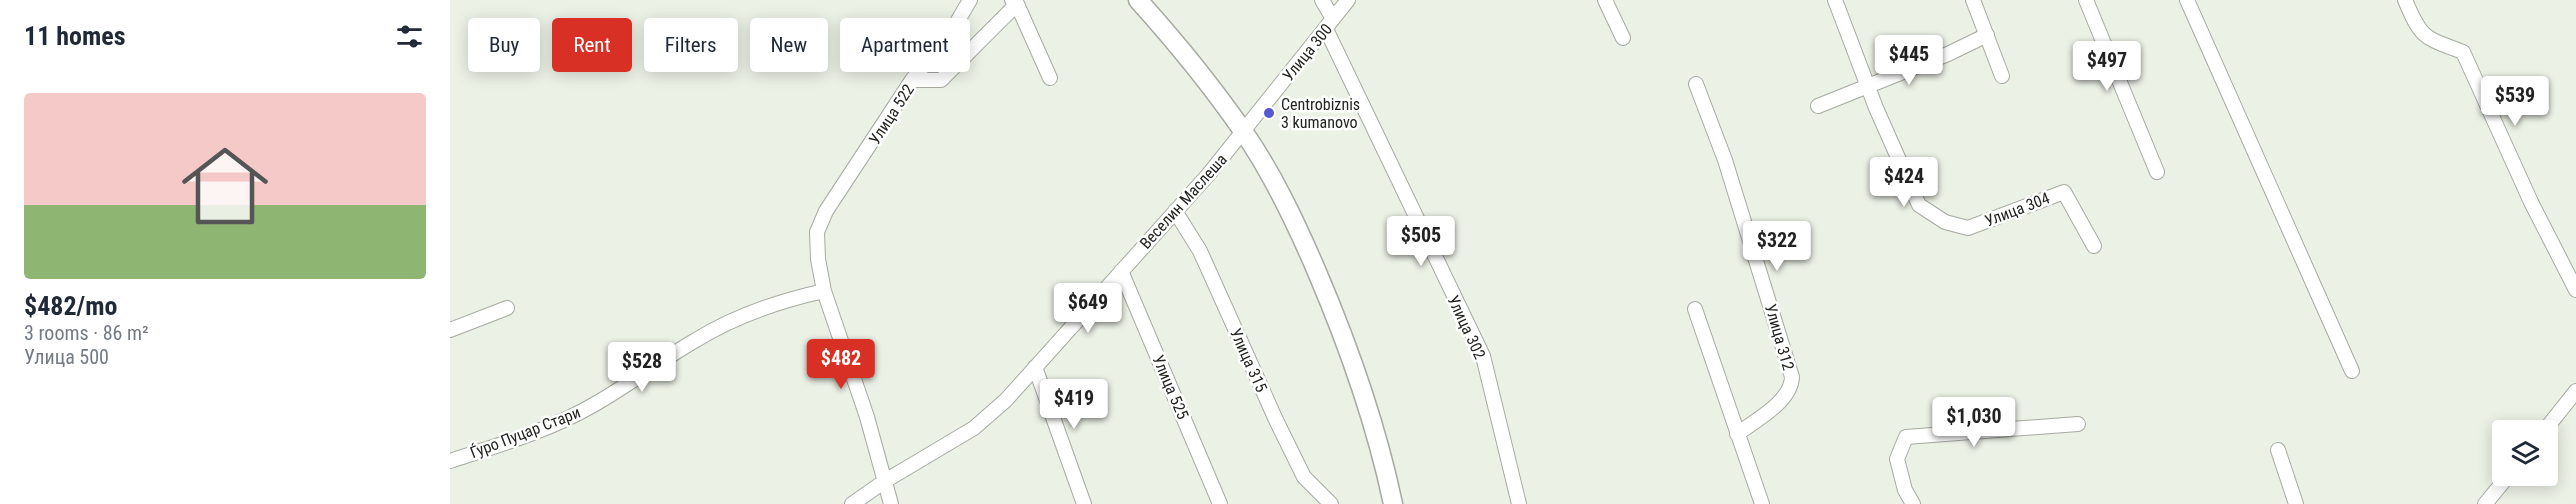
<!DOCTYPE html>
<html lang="en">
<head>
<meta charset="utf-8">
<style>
	body { margin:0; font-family:"Roboto Condensed",sans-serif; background:#f2f2f3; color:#1f2937; height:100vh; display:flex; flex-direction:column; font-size:22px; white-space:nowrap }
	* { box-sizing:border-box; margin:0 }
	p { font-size:20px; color:#747a83 }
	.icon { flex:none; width:33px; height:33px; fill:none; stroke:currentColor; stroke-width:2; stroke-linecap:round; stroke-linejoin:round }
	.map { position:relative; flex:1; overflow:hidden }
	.panel { display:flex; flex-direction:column; background:#fff; width:450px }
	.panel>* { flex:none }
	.hud { position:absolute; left:18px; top:18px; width:570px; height:54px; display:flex; gap:12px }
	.fabs { position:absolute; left:2042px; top:420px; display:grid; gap:12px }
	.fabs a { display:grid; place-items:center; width:66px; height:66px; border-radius:6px; background:#fff; box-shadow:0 3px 15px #0003; font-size:30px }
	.price { position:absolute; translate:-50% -51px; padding:0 14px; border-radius:6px; background:#fff; color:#222; font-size:20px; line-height:39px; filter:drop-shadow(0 2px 3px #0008) }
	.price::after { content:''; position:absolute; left:50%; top:36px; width:18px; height:14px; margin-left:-9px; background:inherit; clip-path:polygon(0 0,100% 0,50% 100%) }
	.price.active { background:#d93025; color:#fff }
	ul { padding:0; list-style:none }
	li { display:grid; align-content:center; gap:12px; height:318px; padding:0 24px }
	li+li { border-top:2px solid #e0e1e3 }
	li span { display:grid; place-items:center; height:186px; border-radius:6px; color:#555 }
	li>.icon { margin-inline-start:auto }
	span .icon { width:108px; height:108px; fill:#fffc; stroke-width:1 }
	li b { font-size:26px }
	h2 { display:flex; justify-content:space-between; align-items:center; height:72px; padding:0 24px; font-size:26px }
	.chip { padding:0 21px; border-radius:6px; background:#fff; box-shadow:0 3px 15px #0003; font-size:21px; line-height:54px }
	.chip.active { background:#d93025; color:#fff }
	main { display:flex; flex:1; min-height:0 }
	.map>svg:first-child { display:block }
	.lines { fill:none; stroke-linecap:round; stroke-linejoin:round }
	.minor-casing { stroke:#a6aaa0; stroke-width:16 }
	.secondary-casing { stroke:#a6aaa0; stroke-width:21 }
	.minor { stroke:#fff; stroke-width:14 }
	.secondary { stroke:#fff; stroke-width:18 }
	.poi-dot { fill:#5659d0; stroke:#fff; stroke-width:2 }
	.labels { text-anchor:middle; stroke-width:5; stroke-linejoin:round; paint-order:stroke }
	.street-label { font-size:16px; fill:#222420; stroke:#fff }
	.poi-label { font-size:16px; fill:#222420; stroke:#fff; text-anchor:start }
</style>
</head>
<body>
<main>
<section class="panel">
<h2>11 homes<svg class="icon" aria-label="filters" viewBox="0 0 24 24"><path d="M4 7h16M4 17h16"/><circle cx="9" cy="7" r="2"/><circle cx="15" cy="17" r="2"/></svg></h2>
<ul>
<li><span style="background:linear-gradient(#f6c9c9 60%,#8fb573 0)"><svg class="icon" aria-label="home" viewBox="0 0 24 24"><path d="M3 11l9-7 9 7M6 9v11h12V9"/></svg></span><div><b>$482/mo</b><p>3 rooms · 86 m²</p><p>Улица 500</p></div></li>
</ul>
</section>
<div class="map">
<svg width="2126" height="504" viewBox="0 0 2126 504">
	<rect width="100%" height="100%" fill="#ecf1e6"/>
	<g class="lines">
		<defs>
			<path id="minor" d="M562 0 567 4 600 78
				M872 0 883 19
				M1155 0 1173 38
				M1385 0 1426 108 1469 205 1495 222 1518 228 1614 192 1644 246
				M1523 0 1552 76
				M1636 0 1707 172
				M1737 0 1902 371
				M1955 0C1972 40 1974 37 2013 52L2081 202 2126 290
				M876 29 1033 356 1069 504
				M462 80H491L567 4
				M1246 84 1275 160 1342 377C1341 402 1306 420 1287 434
				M1368 106 1498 54 1537 35
				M725 211 750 251 826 420 854 477 881 504
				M671 271 770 504
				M1245 309 1312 504
				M0 330 57 308
				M585 367 634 504
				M2095 430 2126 391
				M1828 450 1846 504
				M0 461C49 445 101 430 145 404 180 384 211 360 246 340 285 316 329 301 374 291
				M402 504 435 481 524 428 556 400 758 175 898 0
				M441 504 417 417 374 291 368 259 367 232 376 211 462 80 500 34 520 0
				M1463 504 1455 490 1447 459 1456 437 1628 424
				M2035 504 2058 476"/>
			<path id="secondary" d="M688 0C725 41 761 85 793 131 823 174 846 223 867 272 899 347 926 423 943 504"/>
		</defs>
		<use href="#minor" class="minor-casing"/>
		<use href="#secondary" class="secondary-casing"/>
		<use href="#minor" class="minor"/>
		<use href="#secondary" class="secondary"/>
	</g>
	<circle class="poi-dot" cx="819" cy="113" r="6"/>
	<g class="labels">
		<g class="street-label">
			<text transform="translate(857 52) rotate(-51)" y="6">Улица 300</text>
			<text transform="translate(441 114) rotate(-57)" y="6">Улица 522</text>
			<text transform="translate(733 201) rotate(-48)" y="6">Веселин Маслеша</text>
			<text transform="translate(1567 209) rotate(-21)" y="6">Улица 304</text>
			<text transform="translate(1017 327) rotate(65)" y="6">Улица 302</text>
			<text transform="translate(1330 337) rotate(74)" y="6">Улица 312</text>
			<text transform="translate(799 360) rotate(66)" y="6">Улица 315</text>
			<text transform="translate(721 387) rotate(67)" y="6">Улица 525</text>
			<text transform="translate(75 432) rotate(-21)" y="6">Ѓуро Пуцар Стари</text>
		</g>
		<g class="poi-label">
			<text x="831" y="110">Centrobiznis<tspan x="831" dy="18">3 kumanovo</tspan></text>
		</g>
	</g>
</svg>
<div class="fabs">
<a><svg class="icon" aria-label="layers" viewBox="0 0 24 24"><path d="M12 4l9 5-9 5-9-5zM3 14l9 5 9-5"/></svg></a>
</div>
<b class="price" style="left:1459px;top:86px">$445</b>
<b class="price" style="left:1657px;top:92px">$497</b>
<b class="price" style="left:2065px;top:127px">$539</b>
<b class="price" style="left:1454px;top:208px">$424</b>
<b class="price" style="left:971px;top:267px">$505</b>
<b class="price" style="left:1327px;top:272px">$322</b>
<b class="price" style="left:638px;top:334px">$649</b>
<b class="price active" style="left:391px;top:390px">$482</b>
<b class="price" style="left:192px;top:393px">$528</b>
<b class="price" style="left:624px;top:430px">$419</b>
<b class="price" style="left:1524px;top:448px">$1,030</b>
<div class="hud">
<a class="chip">Buy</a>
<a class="chip active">Rent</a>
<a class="chip">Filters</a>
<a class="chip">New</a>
<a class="chip">Apartment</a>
</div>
</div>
</main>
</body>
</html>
